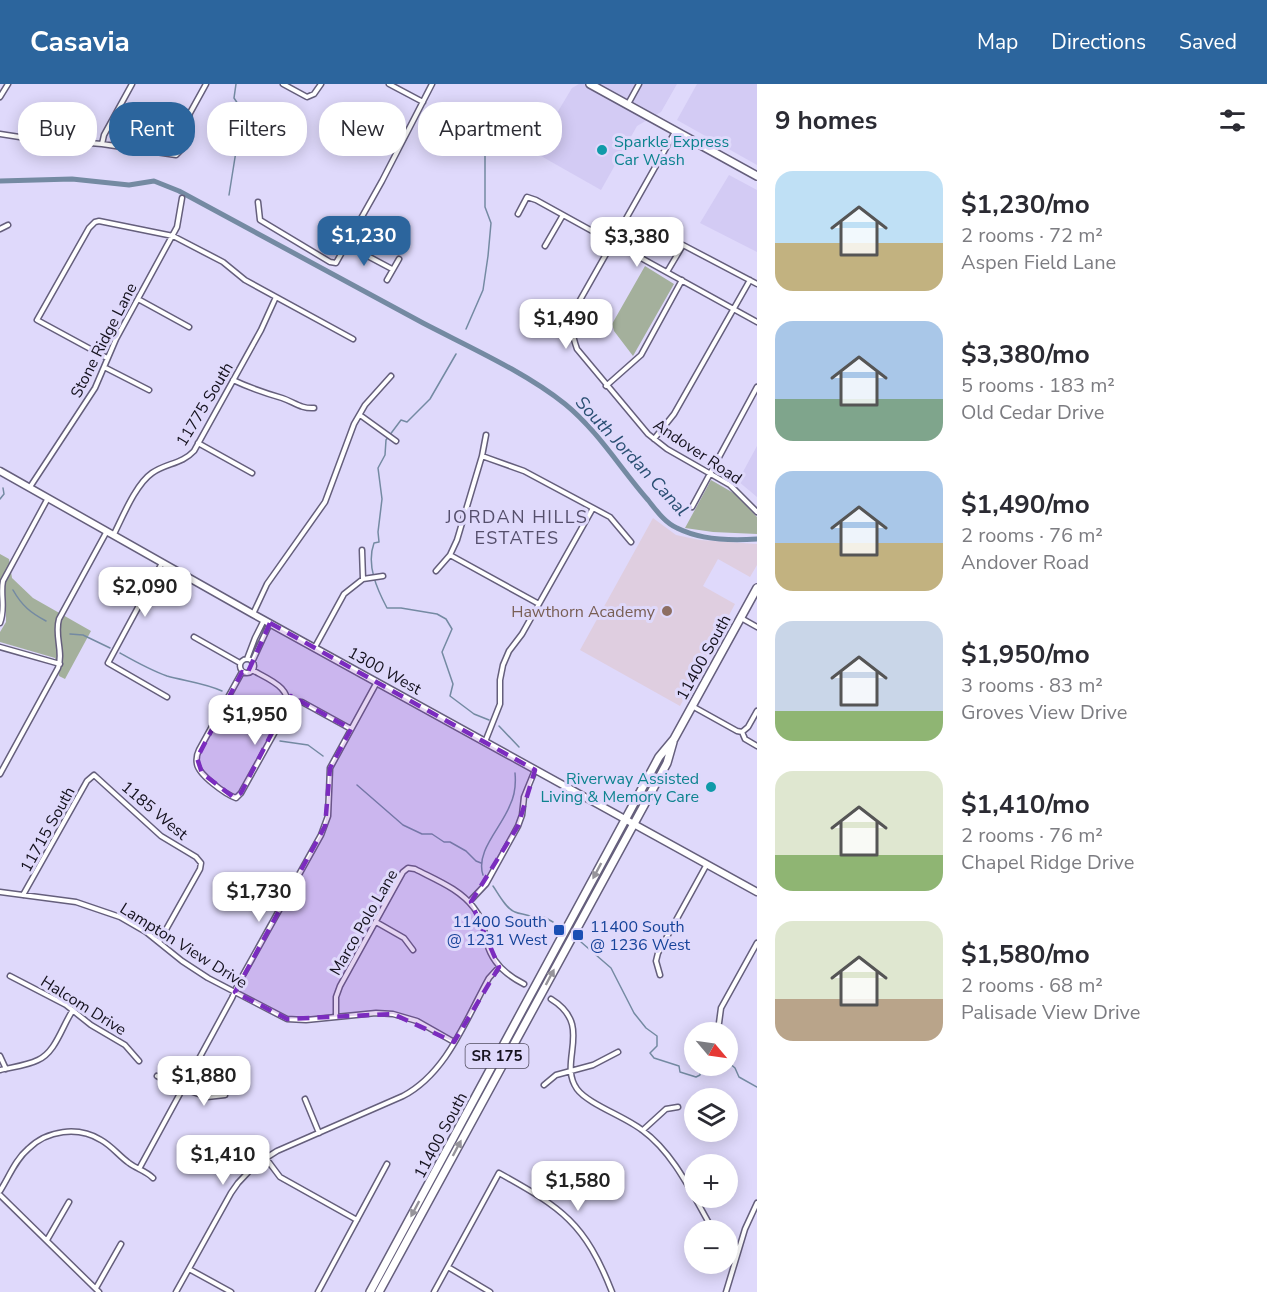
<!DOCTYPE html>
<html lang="en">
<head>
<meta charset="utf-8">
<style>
	body { margin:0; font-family:"Nunito Sans",sans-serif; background:#f2f2f3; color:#2b2b33; height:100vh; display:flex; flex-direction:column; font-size:22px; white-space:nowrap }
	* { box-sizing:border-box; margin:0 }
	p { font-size:20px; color:#7c7c81 }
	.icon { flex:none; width:33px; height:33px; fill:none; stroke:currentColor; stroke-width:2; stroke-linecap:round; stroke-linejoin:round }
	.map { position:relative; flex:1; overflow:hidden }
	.panel { display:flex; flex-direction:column; background:#fff; width:510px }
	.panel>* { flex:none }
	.top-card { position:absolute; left:18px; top:18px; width:570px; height:54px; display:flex; gap:12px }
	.needle { width:39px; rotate:119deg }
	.tools { position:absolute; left:684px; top:938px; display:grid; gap:12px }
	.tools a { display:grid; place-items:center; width:54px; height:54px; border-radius:50%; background:#fff; box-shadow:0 3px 15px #0003; font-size:30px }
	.price { position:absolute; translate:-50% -51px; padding:0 14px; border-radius:12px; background:#fff; color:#222; font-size:20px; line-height:39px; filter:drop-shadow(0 2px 3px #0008) }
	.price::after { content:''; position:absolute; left:50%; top:36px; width:18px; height:14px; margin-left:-9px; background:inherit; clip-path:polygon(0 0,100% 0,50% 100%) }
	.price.selected { background:#2c659d; color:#fff }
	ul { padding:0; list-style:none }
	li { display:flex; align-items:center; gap:18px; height:150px; padding:0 18px }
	li span { display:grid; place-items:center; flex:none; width:168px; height:120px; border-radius:18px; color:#555 }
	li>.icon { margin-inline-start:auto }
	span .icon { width:72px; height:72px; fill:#fffc; stroke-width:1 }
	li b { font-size:26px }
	h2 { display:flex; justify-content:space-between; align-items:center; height:72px; padding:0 18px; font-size:26px }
	.tag { padding:0 21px; border-radius:24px; background:#fff; box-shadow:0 3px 15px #0003; font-size:21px; line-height:54px }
	.tag.selected { background:#2c659d; color:#fff }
	header { display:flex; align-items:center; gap:36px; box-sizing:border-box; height:84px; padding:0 30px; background:#2c659d; color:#fff }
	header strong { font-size:28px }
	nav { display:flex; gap:33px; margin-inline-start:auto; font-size:21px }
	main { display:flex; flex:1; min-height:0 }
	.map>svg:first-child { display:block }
	.built { fill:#d3cbf4 }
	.education { fill:#dfcee0 }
	.green { fill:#a4b09c }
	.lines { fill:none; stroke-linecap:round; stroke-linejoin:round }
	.stream { stroke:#748aa2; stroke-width:1.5 }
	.canal { stroke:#748aa2; stroke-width:5 }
	.street-casing { stroke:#655f7c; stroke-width:7 }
	.secondary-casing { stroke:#655f7c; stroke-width:9 }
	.primary-casing { stroke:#655f7c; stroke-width:10 }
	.street { stroke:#fff; stroke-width:4 }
	.secondary { stroke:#fff; stroke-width:6 }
	.primary { stroke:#fff; stroke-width:7 }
	.oneway { fill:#96949a }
	.marked { fill:#7b2cbf; fill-opacity:0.2; stroke:#7b2cbf; stroke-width:4.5; stroke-dasharray:12 8; stroke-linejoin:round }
	.culture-dot { fill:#0f9aa8; stroke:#dfd9fb; stroke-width:2 }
	.education-dot { fill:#8d6e63; stroke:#dfd9fb; stroke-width:2 }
	.transit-dot { fill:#1a4fb4; stroke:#dfd9fb; stroke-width:2 }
	.labels { text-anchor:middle; stroke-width:6; stroke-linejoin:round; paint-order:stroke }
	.shield { fill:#dfd9fb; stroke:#524e60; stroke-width:1.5 }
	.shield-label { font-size:15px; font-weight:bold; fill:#15121e }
	.culture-label { font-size:16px; fill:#0d838f; stroke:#dfd9fb; text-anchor:start }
	.street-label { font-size:16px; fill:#15121e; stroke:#dfd9fb }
	.education-label { font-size:16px; fill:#785e54; stroke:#dfd9fb; text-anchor:end }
	.transit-label { font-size:16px; fill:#164399; stroke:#dfd9fb; text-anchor:end }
	.water-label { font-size:18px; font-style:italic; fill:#2a4f73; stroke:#dfd9fb }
	.neighbourhood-label { font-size:18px; letter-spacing:1.5px; fill:#554f6c; stroke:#dfd9fb }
</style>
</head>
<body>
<header>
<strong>Casavia</strong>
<nav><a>Map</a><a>Directions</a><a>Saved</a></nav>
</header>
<main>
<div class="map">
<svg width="757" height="1208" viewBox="0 0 757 1208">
	<rect width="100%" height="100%" fill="#dfd9fb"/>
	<path class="built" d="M579 0H677L661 28 637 42 601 106 518 59 539 19 557 29 572 4Z
		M697 0H757V81L677 36Z
		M729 91 757 106V168L700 139Z
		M757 362V413L738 397Z"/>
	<path class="education" d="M653 434 676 451 700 456 757 460V481L750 493 718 475 703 502 735 520 680 622 580 566Z"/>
	<path class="green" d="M645 182 674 200 633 272 614 247 612 240Z
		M711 396 737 411 757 433V450L713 448 685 444Z
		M0 470 9 475 12 494 33 514 91 547 65 595 59 592 55 574 0 558V548L6 538V517L0 507Z"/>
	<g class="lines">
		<path class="stream" d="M229 111 237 61C242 51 240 38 242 26L234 14 236 0
			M466 245 483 206 488 172 491 139 485 123V38
			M456 270 430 315 407 338 401 336 386 356 385 371 378 384 382 415 378 448 379 458 374 459C366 481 377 505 387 524H401L437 530 446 535 452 545 442 568 453 600 450 612 474 630 489 636
			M0 415 4 410 3 404
			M13 506C22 522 31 529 46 537
			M70 550 83 551 110 564
			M120 569C136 578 150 586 167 592 185 597 205 599 222 607
			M235 615 264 647
			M499 642 519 663
			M280 657 308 661 323 672
			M357 701 403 741 422 750H432L444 758H450L466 767 476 777 481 779
			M483 791C475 767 502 743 510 721 515 711 516 700 515 689
			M493 802C498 809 506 825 515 828 522 831 526 829 533 834L544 833 553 838
			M581 858 611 884 634 929 646 944 657 952V962L650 969 654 974 679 982 680 988 696 993 700 991 701 981
			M728 978 735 984 739 993 757 1003"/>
		<path class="canal" d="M0 97 72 95 129 101 154 97 179 107C260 151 342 195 423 239 469 263 525 288 565 320 598 347 620 384 648 416 656 426 665 439 677 444 701 456 731 457 757 455"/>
		<defs>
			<path id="street" d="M283 0 307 13 314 10 321 0
				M389 0 423 18
				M0 13 8 0
				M628 20 639 0
				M675 48 575 225C570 239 572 251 577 265L648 350 667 365 730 401 757 428
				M0 50 26 54 102 60 176 71 182 65 190 29 206 0
				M102 60 104 51 132 0
				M258 118 260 136 330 178 336 179 382 97 432 0
				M518 130 527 113 536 116 757 238
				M0 145 8 141
				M347 161 392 185
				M545 162 563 131
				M667 188 683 161 757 200
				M387 196 399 175
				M138 215 189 243
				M107 274 37 236 89 144 95 138 99 137 173 152 223 178 245 196 353 255
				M104 283 149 306
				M233 296C250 304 265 309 282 314 294 318 301 325 314 324
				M606 302 641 271 682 196
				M360 331 396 357
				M654 355 674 330 750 196
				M198 359 252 389
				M482 372 524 387 610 433 631 458
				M30 403 95 304 116 255 177 143 182 114
				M692 423 757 303
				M114 450C123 432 136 400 152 389 166 379 182 380 194 367L261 246 276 213
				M362 466 363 495
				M450 471 539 520
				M162 479 108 579 167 613
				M436 487 450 471 457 456 482 372 486 351
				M253 530 267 500 325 418 354 340 365 321 391 292
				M741 534 757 543
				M0 539C6 524 0 511 3 497L48 414
				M194 553 240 579
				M0 563 60 580
				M315 563 344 510 363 495 383 492
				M247 575 255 554 264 536
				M240 582a7 7 0 1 1 14 0a7 7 0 1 1-14 0Z
				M252 578 270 539
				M242 588 199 666C197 670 196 675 197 680 199 691 225 710 236 714L241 709 286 628C294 604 270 596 252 586
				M288 618H302L351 645
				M692 622 737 647 742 648 748 643 757 627
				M742 648 745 655 757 662
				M485 658 500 620V596L503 581 509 567 522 550 593 424
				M0 690 58 584C64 568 54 552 59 535L107 447
				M0 808 76 818 120 833 146 848 182 877 208 894 287 935 306 936 376 929 393 930 417 937 454 958
				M23 811 87 697 94 691 161 752 196 773 201 779 200 785 159 858
				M469 818 486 800 518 742 522 731 524 713 535 686
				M376 838 404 854 413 866
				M660 891 656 877 658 869 707 780
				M10 892 66 921 91 941 125 961 139 977
				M551 915C595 942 557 977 577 1005 588 1020 626 1033 642 1046 675 1070 693 1112 713 1146
				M336 932V913L340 902 403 788 408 784 415 785C436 796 460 805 474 824 483 835 484 846 487 859 492 879 506 891 524 900
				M719 939 721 924 757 859
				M0 972 6 985
				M0 986C12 983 26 982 38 976 56 968 62 942 73 926
				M157 992 179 1003 207 1013 225 1011
				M544 1001 556 991 593 981 618 968
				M305 1015 319 1049
				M643 1046 666 1025 678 1023
				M265 1073 280 1093 357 1136
				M139 1085 232 914 238 900 321 751 328 732 330 684 377 598
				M0 1107C9 1093 15 1076 28 1065 47 1046 78 1042 101 1056 112 1062 119 1072 129 1079 137 1085 146 1087 153 1094
				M0 1111 99 1208
				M47 1156 69 1118
				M728 1161 739 1165
				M448 1183 490 1208
				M189 1185 231 1208
				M96 1204 121 1160
				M176 1208 231 1109 238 1099 255 1081 277 1067 403 1012C447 989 466 935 489 894L499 883
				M318 1208 387 1080
				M434 1208 499 1089C562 1124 585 1139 612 1208
				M726 1208 745 1145 757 1119"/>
			<path id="secondary" d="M0 387 253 530 757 808"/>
			<path id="primary" d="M590 0 757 92
				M370 1208 659 673 674 655 757 504
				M379 1208 667 679 673 658"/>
		</defs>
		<use href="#street" class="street-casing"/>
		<use href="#secondary" class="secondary-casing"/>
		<use href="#primary" class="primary-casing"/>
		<use href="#street" class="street"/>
		<use href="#secondary" class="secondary"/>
		<use href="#primary" class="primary"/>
	</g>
	<defs><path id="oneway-solid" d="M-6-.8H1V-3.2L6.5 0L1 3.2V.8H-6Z" transform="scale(1.5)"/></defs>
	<g class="oneway">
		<use href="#oneway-solid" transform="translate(597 787) rotate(118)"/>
		<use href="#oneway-solid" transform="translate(550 893) rotate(-62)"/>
		<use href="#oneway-solid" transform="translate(457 1064) rotate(-62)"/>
		<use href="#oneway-solid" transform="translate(415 1125) rotate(118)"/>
	</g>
	<path class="marked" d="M270 539 535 686 518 742 471 818 499 883 454 958 393 930 287 935 235 908 325 742 330 684 351 645 291 612 241 709 233 713 202 689 197 674 242 588 247 590Z"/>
	<g class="culture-dot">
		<circle cx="602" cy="66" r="6"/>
		<circle cx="711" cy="703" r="6"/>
	</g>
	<circle class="education-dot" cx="667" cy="527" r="6"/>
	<g class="transit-dot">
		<rect x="553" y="840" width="12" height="12" rx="3"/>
		<rect x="572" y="845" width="12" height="12" rx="3"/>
	</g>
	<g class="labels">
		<rect class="shield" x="465.5" y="960" width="63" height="24" rx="4.5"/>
		<g class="shield-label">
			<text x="497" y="977">SR 175</text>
		</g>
		<g class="culture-label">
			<text x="614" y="63">Sparkle Express<tspan x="614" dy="18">Car Wash</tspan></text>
			<text x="699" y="700" text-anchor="end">Riverway Assisted<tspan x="699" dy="18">Living &amp; Memory Care</tspan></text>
		</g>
		<g class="street-label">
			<text transform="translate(103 256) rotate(-63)" y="6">Stone Ridge Lane</text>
			<text transform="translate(204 320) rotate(-59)" y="6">11775 South</text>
			<text transform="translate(698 367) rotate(34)" y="6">Andover Road</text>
			<text transform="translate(703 573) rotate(-61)" y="6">11400 South</text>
			<text transform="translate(385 586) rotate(29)" y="6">1300 West</text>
			<text transform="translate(155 726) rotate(40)" y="6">1185 West</text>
			<text transform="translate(47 745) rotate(-61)" y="6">11715 South</text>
			<text transform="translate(363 838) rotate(-60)" y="6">Marco Polo Lane</text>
			<text transform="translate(184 861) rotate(32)" y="6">Lampton View Drive</text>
			<text transform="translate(84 921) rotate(32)" y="6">Halcom Drive</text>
			<text transform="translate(440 1051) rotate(-62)" y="6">11400 South</text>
		</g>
		<g class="education-label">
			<text x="655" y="533">Hawthorn Academy</text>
		</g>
		<g class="transit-label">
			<text x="547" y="843">11400 South<tspan x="547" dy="18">@ 1231 West</tspan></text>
			<text x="590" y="848" text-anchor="start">11400 South<tspan x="590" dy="18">@ 1236 West</tspan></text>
		</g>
		<g class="water-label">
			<text transform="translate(632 372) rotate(47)" y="6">South Jordan Canal</text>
		</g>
		<g class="neighbourhood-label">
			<text x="517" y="439">JORDAN HILLS<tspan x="517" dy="21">ESTATES</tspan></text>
		</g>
	</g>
</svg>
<div class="tools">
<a><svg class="needle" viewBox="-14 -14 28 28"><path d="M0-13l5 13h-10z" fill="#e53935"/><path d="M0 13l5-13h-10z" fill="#7c7c81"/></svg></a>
<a><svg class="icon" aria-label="layers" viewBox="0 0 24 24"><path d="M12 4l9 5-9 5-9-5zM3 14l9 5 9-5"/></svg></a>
<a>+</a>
<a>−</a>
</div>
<b class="price selected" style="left:364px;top:183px">$1,230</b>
<b class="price" style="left:637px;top:184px">$3,380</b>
<b class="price" style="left:566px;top:266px">$1,490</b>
<b class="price" style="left:145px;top:534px">$2,090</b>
<b class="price" style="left:255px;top:662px">$1,950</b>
<b class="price" style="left:259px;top:839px">$1,730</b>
<b class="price" style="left:204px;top:1023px">$1,880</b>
<b class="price" style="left:223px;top:1102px">$1,410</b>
<b class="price" style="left:578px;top:1128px">$1,580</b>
<div class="top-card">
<a class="tag">Buy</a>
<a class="tag selected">Rent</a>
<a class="tag">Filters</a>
<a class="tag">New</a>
<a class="tag">Apartment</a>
</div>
</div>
<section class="panel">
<h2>9 homes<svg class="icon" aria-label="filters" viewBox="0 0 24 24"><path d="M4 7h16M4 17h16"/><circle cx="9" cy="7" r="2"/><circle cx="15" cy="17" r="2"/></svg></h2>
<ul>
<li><span style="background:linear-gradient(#bfe0f5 60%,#c2b280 0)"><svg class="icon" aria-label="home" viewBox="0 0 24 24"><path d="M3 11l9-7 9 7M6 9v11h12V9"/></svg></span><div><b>$1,230/mo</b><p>2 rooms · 72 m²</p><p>Aspen Field Lane</p></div></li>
<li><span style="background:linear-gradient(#a9c7e8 65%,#7fa58c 0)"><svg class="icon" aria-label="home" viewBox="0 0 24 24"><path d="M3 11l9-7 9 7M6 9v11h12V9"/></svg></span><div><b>$3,380/mo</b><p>5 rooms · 183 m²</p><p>Old Cedar Drive</p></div></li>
<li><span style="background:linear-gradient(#a9c7e8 60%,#c2b280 0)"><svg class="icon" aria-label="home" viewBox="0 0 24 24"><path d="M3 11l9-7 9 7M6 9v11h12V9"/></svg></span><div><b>$1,490/mo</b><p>2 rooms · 76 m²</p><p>Andover Road</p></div></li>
<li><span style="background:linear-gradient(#c9d6e8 75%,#8fb573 0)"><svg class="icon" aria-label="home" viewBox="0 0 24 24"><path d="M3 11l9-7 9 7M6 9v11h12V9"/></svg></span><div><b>$1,950/mo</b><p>3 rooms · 83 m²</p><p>Groves View Drive</p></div></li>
<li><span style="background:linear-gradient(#dfe7d0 70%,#8fb573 0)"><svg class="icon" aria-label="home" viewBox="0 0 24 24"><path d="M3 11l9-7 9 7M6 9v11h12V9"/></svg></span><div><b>$1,410/mo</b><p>2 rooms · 76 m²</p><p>Chapel Ridge Drive</p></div></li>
<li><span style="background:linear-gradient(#dfe7d0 65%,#b9a48a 0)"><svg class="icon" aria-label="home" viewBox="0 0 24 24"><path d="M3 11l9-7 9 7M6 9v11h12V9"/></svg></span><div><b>$1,580/mo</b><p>2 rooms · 68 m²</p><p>Palisade View Drive</p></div></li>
</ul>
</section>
</main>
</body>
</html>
